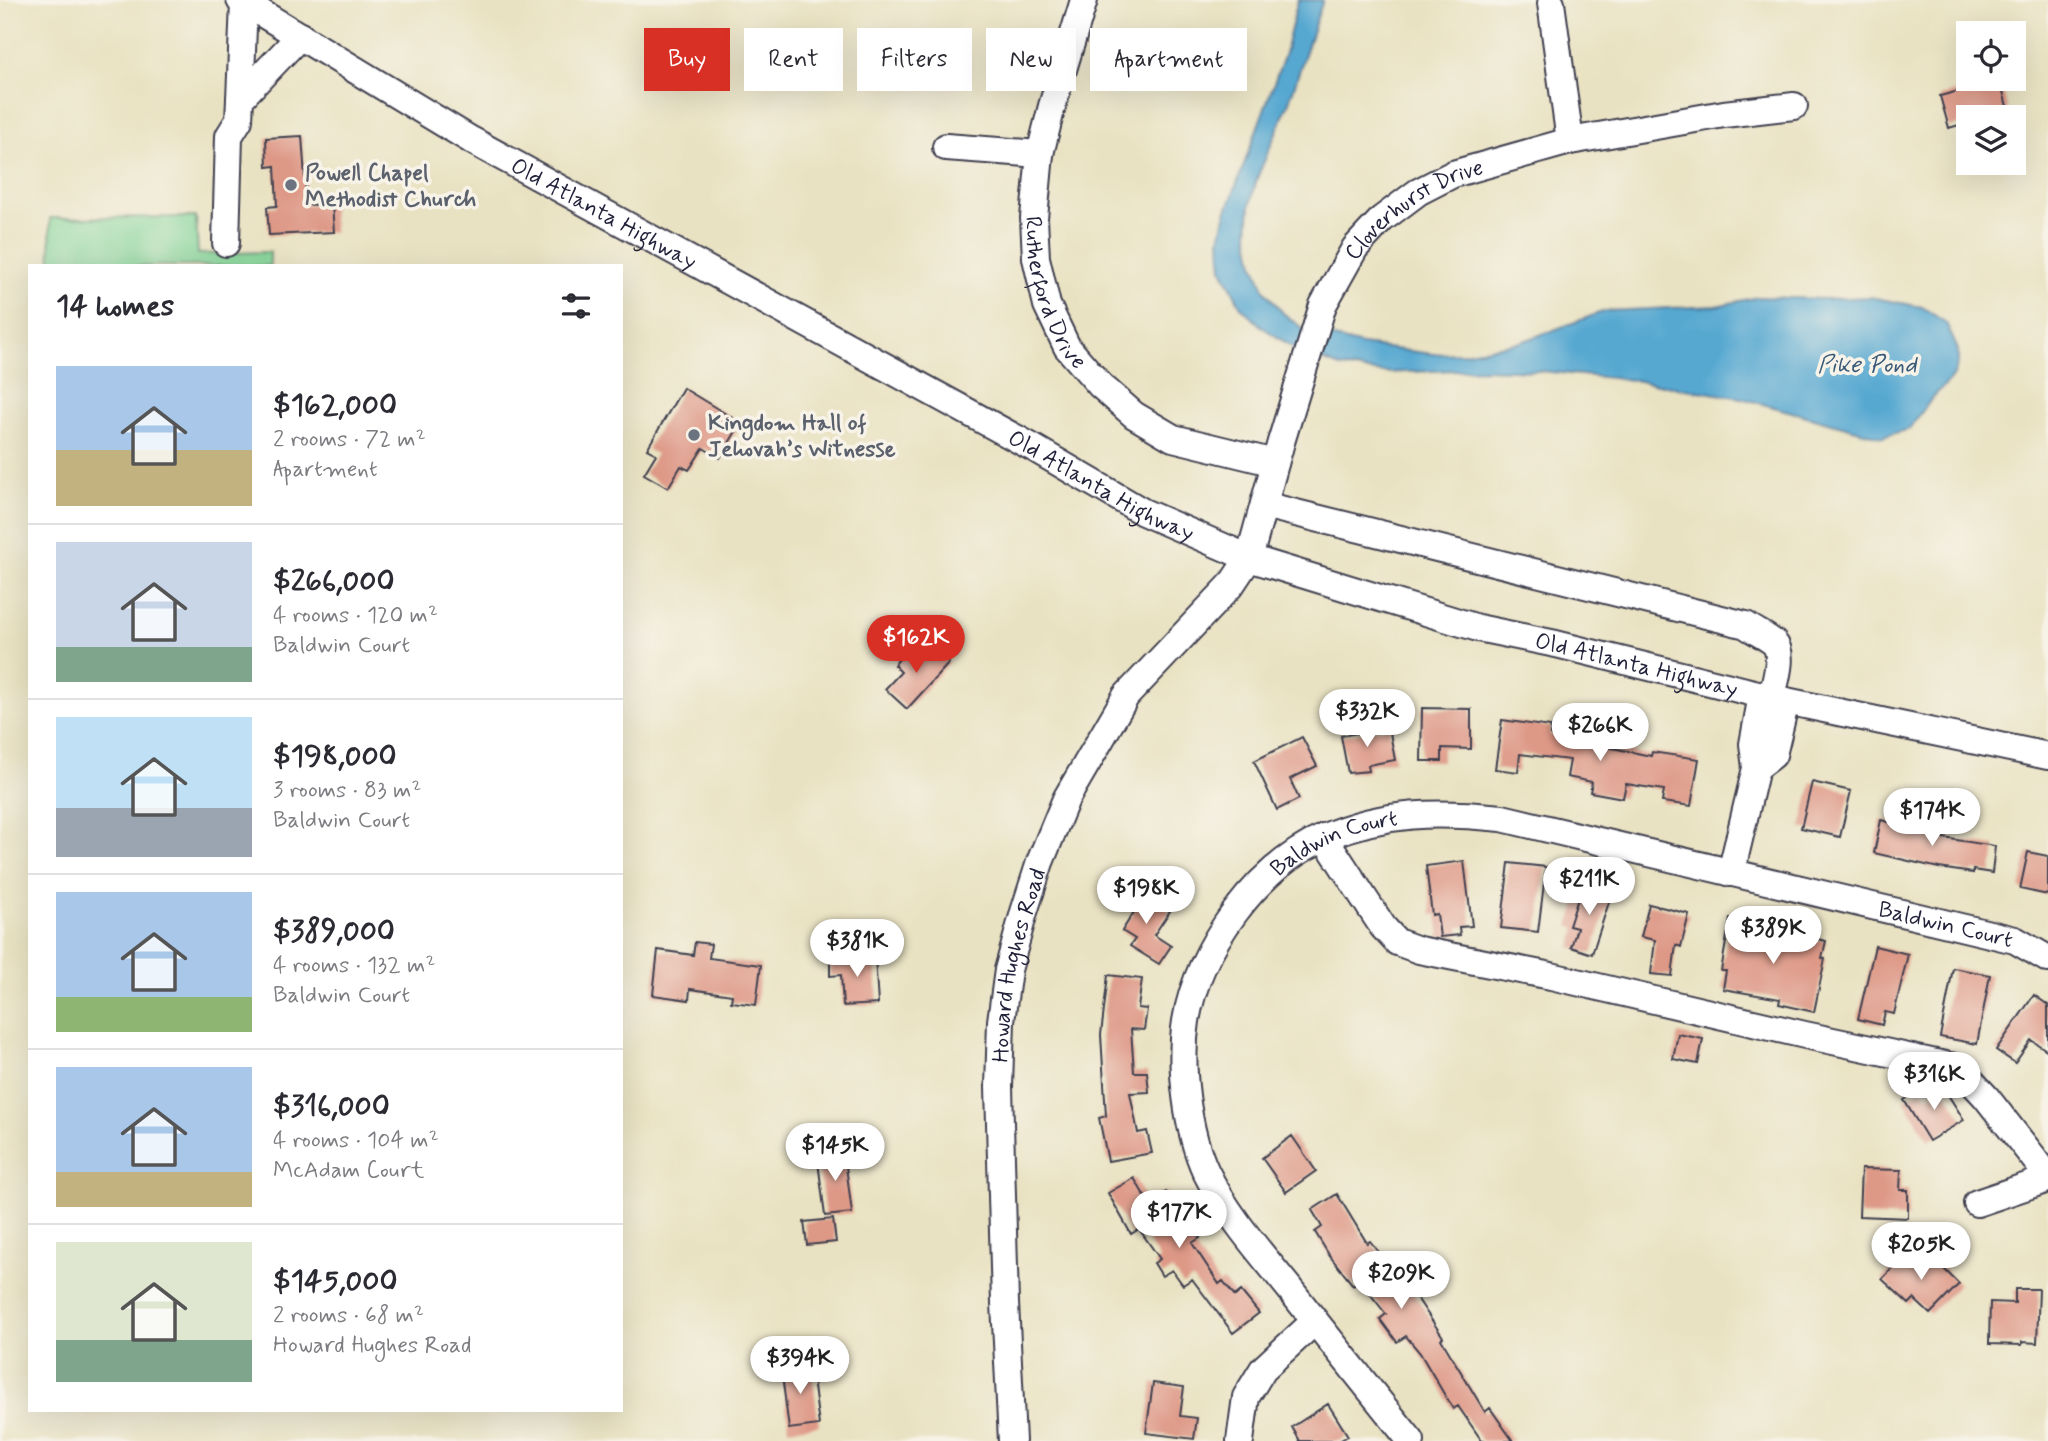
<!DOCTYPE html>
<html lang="en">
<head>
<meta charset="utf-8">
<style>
	body { margin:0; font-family:Mynerve,sans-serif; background:#f2f2f3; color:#2b2b33; height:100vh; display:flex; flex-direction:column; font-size:26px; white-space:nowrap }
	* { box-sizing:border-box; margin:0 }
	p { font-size:23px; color:#7c7c81 }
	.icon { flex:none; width:38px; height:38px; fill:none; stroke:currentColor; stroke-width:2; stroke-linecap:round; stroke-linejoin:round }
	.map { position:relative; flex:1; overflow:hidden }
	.side { position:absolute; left:28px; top:264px; width:595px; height:1148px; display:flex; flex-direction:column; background:#fff; border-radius:0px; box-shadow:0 7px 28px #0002 }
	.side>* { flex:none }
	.top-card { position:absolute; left:644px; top:28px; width:665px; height:63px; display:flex; gap:14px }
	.tools { position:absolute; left:1956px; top:21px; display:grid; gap:14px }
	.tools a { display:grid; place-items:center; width:70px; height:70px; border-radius:0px; background:#fff; box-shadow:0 7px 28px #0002; font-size:35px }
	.price { position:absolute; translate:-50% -60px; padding:0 16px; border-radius:24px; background:#fff; color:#222; font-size:23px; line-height:46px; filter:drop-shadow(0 2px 4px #0008) }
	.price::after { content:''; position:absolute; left:50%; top:42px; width:21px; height:16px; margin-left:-10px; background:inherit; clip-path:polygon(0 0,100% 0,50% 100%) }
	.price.active { background:#d93025; color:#fff }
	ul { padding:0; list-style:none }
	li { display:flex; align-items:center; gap:21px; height:175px; padding:0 28px }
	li+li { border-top:2px solid #e1e1e2 }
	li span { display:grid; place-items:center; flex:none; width:196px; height:140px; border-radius:0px; color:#555 }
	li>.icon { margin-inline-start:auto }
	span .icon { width:84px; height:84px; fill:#fffc; stroke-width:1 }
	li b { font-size:30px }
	h2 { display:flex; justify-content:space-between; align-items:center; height:84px; padding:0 28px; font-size:30px }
	.tag { padding:0 24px; border-radius:0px; background:#fff; box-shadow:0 7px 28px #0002; font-size:24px; line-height:63px }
	.tag.active { background:#d93025; color:#fff }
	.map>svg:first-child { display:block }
	.green { fill:#81d395; stroke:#527a68; stroke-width:2 }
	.water { fill:#56a8d1; stroke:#3c6586; stroke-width:2 }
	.building { fill:#de9886 }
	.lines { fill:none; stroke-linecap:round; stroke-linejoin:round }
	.minor-casing { stroke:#403f4f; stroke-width:30 }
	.minor { stroke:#fff; stroke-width:26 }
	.worship-dot { fill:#6b7280; stroke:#f7f3e8; stroke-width:2.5 }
	.labels { text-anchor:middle; stroke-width:7; stroke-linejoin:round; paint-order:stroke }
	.worship-label { font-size:23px; font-weight:bold; fill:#5b616d; stroke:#f7f3e8; text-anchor:start }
	.street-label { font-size:23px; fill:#22223b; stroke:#f7f3e8 }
	.water-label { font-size:24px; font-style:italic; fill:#375877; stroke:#f7f3e8 }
</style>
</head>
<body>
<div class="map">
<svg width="2048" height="1441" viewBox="0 0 2048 1441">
	<rect width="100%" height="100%" fill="#f7f3e8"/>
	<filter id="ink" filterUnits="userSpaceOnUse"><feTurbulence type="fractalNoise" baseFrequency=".0143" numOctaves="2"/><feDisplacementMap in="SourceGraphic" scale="14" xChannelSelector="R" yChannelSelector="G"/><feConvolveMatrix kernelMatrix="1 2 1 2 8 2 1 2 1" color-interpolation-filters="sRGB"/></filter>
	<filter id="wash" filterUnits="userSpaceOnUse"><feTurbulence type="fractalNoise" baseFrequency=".00686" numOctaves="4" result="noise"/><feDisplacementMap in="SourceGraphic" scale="28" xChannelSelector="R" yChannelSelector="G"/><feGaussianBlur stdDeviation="1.57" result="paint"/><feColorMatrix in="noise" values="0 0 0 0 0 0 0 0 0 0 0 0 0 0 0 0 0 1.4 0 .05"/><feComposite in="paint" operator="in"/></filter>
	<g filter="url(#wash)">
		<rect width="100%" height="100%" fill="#e9e2c2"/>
		<path class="green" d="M196 217 198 254 270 252V266H51L50 218Z"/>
		<path class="water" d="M1298 0H1323L1289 102 1257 178 1250 205 1248 234 1254 264 1265 291 1283 313 1306 331 1362 345 1433 354 1463 353 1521 342 1605 311 1716 306 1758 297 1826 299 1870 297 1922 307 1946 323 1958 350V364L1953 377 1933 397 1909 429 1882 437 1741 398 1633 380 1540 371 1484 369 1382 373 1340 367 1300 352 1262 327 1241 307 1222 269 1220 239 1225 216 1285 53Z"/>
		<g id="blocks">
			<path class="building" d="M2000 80 2008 110 2001 113 2002 117H1969V122L1949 128 1940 96Z
				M302 136 307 205 332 204 334 232 269 235 267 207 277 206 275 166 267 167 266 138Z
				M683 388 741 423 720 458 703 448 689 470 681 466 668 488 644 474 656 454 647 449Z
				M927 643 949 663 907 709 885 689 901 672 894 665 905 652 912 659Z
				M1422 708 1471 709V749L1442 748V761H1421Z
				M1502 720 1551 727 1550 735 1651 756 1652 752 1699 759 1691 806 1662 802 1664 790 1626 784 1623 798 1590 792 1592 782 1567 777 1570 760 1520 754 1518 772 1495 769Z
				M1389 727 1395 760 1368 765 1369 771 1348 773 1341 736Z
				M1302 737 1317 766 1290 779 1299 799 1277 810 1254 761Z
				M1812 782 1851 791 1840 837 1801 828Z
				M1907 814 1928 818 1924 835 1995 846 1992 873 1973 870V873L1939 868 1874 853 1881 820 1904 826Z
				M2028 852 2048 856V895L2020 889Z
				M1464 861 1472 926 1459 927 1460 935 1440 937 1437 914 1432 915 1426 866Z
				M1509 863 1546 867 1538 932 1501 928Z
				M1583 883 1612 893 1592 954 1571 947 1577 928 1569 926Z
				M1135 889 1170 911 1154 935 1171 946 1159 964 1130 946 1135 939 1122 931 1134 912 1124 906Z
				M1649 904 1689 914 1681 947 1676 945 1672 976 1651 974 1655 940 1641 937Z
				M1730 919 1768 925 1766 940 1801 947 1804 936 1826 941 1822 958 1825 959 1814 1012 1779 1004 1780 999 1723 989 1726 971H1721Z
				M695 942 711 944 709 958 761 965 756 1005 731 1002 732 995 690 989 689 1000 653 995 658 950 693 955Z
				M1875 946 1908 954 1894 1014 1885 1012 1882 1025 1858 1019Z
				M875 956 878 1004 843 1006 841 975 830 976V958Z
				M1953 968 1990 975 1977 1044 1940 1037Z
				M1108 975 1142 979 1138 1008 1147 1009 1144 1030 1131 1029 1134 1072H1147L1149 1092 1130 1093 1138 1133 1147 1131 1152 1153 1108 1161 1099 1118 1106 1116 1101 1035Z
				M2034 995 2048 1005V1051L2031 1040 2015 1063 1996 1050Z
				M1678 1034 1703 1039 1698 1064 1673 1059Z
				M1943 1087 1964 1120 1929 1141 1904 1100 1922 1089 1927 1097Z
				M1292 1136 1316 1171 1286 1192 1262 1158Z
				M844 1150 852 1213 825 1216 817 1154Z
				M1861 1169 1901 1170 1900 1190H1908V1218L1859 1216Z
				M1134 1178 1148 1202 1166 1192 1183 1222 1187 1219 1200 1238 1192 1243 1219 1284 1223 1281 1235 1296 1241 1291 1259 1313 1233 1333 1192 1279 1183 1285 1172 1270 1162 1276 1154 1263 1160 1259 1139 1229 1131 1234 1108 1193Z
				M1337 1194 1367 1243 1370 1241 1390 1266 1397 1261 1407 1274 1403 1277 1443 1337 1441 1339 1485 1412 1490 1408 1513 1441H1482L1458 1406 1453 1409 1420 1353 1406 1336 1397 1342 1380 1319 1386 1314 1359 1280 1353 1285 1329 1255 1315 1232 1322 1227 1312 1210Z
				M833 1219 836 1242 807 1245 804 1222Z
				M1911 1249 1929 1267 1935 1260 1959 1284 1930 1314 1914 1299 1909 1304 1882 1279Z
				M2015 1289H2039L2037 1343 2022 1342V1345L1989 1344 1990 1302 2015 1303Z
				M811 1364 819 1425 789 1429 781 1367Z
				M1153 1383 1184 1387 1180 1416 1197 1418 1194 1439 1146 1433Z
				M1328 1404 1348 1436 1339 1441H1300L1292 1427Z"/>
		</g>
	</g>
	<g filter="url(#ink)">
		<use href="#blocks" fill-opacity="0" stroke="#403f4f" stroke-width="2"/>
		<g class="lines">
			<defs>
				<g id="minor">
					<path id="s1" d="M240 0 471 140 1032 447 1143 512 1249 558 1478 628 1556 644 1786 701 2048 756"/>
					<path id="s2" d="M1084 0 1052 106 1040 154 1034 218 1036 258 1047 305 1067 347 1100 385 1134 415 1173 438 1275 463"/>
					<path d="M1551 3 1570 141"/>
					<path d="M240 99 244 3"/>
					<path d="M946 147 1040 154"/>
					<path d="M226 243 229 136 239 120 240 99 300 36"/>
					<path d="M1264 505 1746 625C1754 631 1766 636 1774 643 1785 655 1774 684 1772 698"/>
					<path d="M1756 768 1773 755 1786 701"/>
					<path d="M1324 837 1383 927 1397 942 1419 950 1551 976 1805 1035 1959 1068 1986 1097 2048 1176"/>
					<path d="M1731 873 1756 768 1753 744 1762 695"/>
					<path d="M1977 1203 2048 1179"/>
					<path id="s3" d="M1012 1441 1005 1303 999 1087 1001 1021 1008 970 1024 912 1040 862 1066 799 1126 696 1231 585 1249 558 1281 442 1323 305 1355 248 1382 219 1418 192 1453 174 1570 141 1724 114 1794 106"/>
					<path d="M1240 1441 1246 1397 1263 1369 1315 1321"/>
					<path id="s4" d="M1411 1441C1370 1390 1329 1339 1289 1288 1259 1251 1227 1215 1206 1172 1187 1131 1179 1065 1186 1021 1198 948 1257 867 1325 837 1385 811 1438 812 1502 818L2015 940 2048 959"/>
				</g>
			</defs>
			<use href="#minor" class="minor-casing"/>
			<use href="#minor" class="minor"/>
		</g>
	</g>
	<g class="worship-dot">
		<circle cx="291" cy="185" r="7"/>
		<circle cx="694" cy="435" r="7"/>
	</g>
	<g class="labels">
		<g class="worship-label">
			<text x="305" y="180">Powell Chapel<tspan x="305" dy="26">Methodist Church</tspan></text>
			<text x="708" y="430">Kingdom Hall of<tspan x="708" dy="26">Jehovah’s Witnesse</tspan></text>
		</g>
		<g class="street-label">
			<text dy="8" stroke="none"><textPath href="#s1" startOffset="422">Old Atlanta Highway</textPath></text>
			<text dy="8" stroke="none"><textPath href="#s3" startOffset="1358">Cloverhurst Drive</textPath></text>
			<text dy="8" stroke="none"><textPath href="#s2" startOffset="303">Rutherford Drive</textPath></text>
			<text dy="8" stroke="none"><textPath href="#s1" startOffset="989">Old Atlanta Highway</textPath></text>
			<text dy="8" stroke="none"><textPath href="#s1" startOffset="1556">Old Atlanta Highway</textPath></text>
			<text dy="8" stroke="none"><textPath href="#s4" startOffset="738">Baldwin Court</textPath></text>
			<text dy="8" stroke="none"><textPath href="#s4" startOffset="1368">Baldwin Court</textPath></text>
			<text dy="8" stroke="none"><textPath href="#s3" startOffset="478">Howard Hughes Road</textPath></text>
		</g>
		<g class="water-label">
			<text x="1867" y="372">Pike Pond</text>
		</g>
	</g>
</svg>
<div class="tools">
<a><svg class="icon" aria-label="locate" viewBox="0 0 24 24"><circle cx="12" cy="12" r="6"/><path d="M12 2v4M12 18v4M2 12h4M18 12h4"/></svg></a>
<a><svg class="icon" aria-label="layers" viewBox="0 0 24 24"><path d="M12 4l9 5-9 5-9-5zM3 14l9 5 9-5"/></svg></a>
</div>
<b class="price active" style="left:916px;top:675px">$162K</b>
<b class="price" style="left:1367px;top:749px">$332K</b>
<b class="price" style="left:1600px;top:763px">$266K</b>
<b class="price" style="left:1932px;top:848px">$174K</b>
<b class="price" style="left:1589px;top:917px">$211K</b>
<b class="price" style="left:1146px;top:926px">$198K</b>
<b class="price" style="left:1773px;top:966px">$389K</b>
<b class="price" style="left:857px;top:979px">$381K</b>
<b class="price" style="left:1934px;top:1112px">$316K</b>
<b class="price" style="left:835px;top:1183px">$145K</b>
<b class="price" style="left:1179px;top:1250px">$177K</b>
<b class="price" style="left:1921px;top:1282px">$205K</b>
<b class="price" style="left:1401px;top:1311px">$209K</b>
<b class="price" style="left:800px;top:1396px">$394K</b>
<div class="top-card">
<a class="tag active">Buy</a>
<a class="tag">Rent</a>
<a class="tag">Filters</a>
<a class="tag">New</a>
<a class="tag">Apartment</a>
</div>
<section class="side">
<h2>14 homes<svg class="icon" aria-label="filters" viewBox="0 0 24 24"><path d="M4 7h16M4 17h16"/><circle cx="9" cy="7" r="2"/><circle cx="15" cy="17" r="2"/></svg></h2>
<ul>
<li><span style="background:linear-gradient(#a9c7e8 60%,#c2b280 0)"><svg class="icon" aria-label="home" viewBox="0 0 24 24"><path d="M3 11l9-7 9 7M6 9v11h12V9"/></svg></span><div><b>$162,000</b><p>2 rooms · 72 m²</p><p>Apartment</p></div></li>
<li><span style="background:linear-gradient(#c9d6e8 75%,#7fa58c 0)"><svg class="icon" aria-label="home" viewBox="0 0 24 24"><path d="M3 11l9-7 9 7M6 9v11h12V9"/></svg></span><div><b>$266,000</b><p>4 rooms · 120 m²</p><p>Baldwin Court</p></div></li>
<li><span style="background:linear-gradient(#bfe0f5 65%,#9aa5b1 0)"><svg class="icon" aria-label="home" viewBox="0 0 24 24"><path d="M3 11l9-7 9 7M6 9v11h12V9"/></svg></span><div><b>$198,000</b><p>3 rooms · 83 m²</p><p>Baldwin Court</p></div></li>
<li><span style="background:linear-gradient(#a9c7e8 75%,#8fb573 0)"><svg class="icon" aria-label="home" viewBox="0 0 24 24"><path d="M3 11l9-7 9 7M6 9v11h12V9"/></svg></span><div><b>$389,000</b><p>4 rooms · 132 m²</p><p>Baldwin Court</p></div></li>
<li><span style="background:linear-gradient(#a9c7e8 75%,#c2b280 0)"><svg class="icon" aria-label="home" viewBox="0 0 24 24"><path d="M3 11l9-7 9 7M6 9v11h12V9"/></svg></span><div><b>$316,000</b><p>4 rooms · 104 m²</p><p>McAdam Court</p></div></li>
<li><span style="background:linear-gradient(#dfe7d0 70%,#7fa58c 0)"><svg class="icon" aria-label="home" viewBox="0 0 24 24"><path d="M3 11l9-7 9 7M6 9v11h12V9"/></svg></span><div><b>$145,000</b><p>2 rooms · 68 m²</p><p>Howard Hughes Road</p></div></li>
</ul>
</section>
</div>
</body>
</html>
